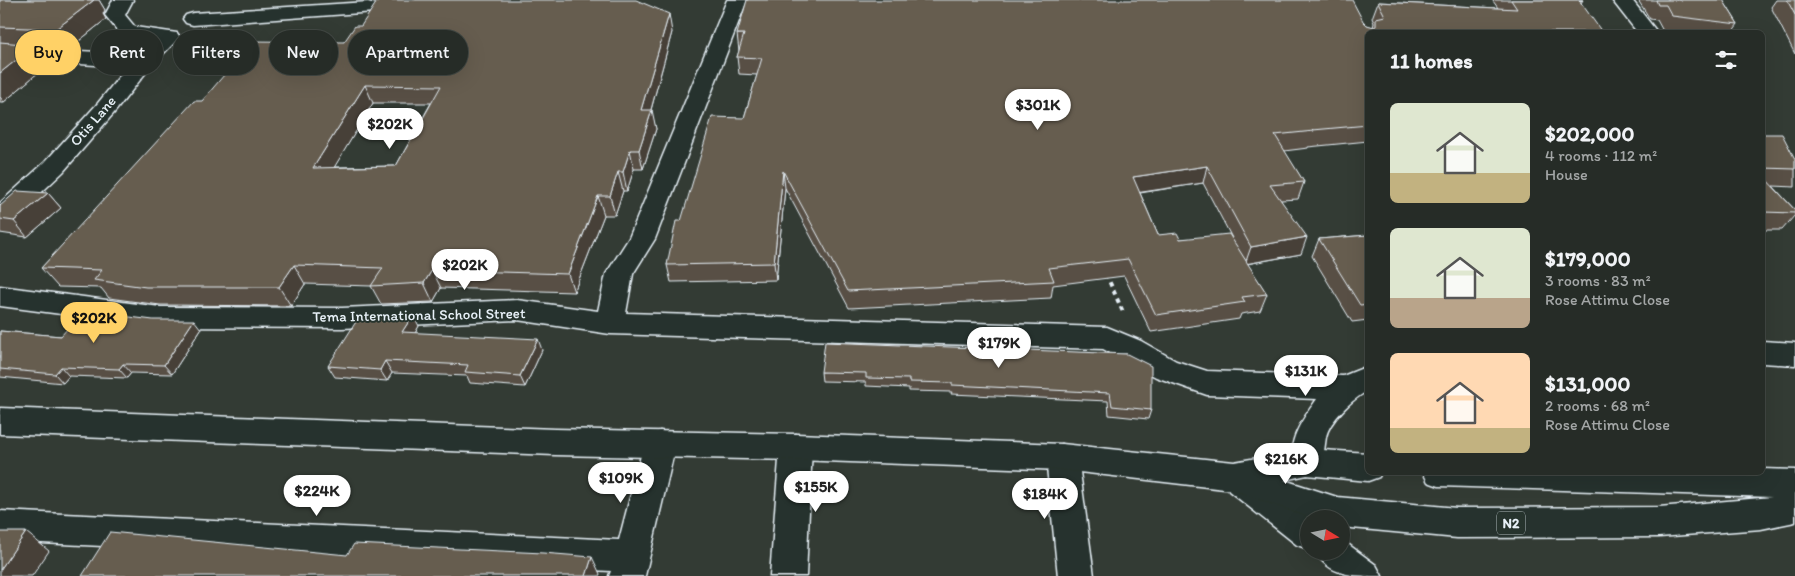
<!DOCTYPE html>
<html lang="en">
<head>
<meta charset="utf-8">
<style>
	body { margin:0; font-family:Itim,sans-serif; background:#2e342f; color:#f1f3f6; height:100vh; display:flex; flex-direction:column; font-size:19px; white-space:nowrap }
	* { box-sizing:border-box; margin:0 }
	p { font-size:16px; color:#a4a7a7 }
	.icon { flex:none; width:28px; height:28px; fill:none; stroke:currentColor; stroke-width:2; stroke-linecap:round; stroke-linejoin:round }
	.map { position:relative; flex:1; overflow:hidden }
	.side { position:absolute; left:1365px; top:30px; width:400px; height:445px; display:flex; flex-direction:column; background:#262c27; border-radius:8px; box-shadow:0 5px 20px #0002,0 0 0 1px #424844 }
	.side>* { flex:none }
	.hud { position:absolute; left:15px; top:30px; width:475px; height:45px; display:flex; gap:10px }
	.needle { width:32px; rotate:100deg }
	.fabs { position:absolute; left:1300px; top:510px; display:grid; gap:10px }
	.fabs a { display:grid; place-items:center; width:50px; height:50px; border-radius:50%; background:#262c27; box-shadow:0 5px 20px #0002,0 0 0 1px #424844; font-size:25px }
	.price { position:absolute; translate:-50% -42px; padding:0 11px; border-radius:18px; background:#fff; color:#222; font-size:16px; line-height:32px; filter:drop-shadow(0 1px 2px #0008) }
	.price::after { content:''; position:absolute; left:50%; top:30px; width:15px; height:11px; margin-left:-8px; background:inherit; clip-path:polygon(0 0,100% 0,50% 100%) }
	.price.on { background:#ffd166; color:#111 }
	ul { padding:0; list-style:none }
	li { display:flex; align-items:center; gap:15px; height:125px; padding:0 25px }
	li span { display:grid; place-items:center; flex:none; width:140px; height:100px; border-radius:8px; color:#555 }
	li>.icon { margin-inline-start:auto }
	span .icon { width:60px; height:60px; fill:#fffc; stroke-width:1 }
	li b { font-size:21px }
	h2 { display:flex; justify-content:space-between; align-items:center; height:60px; padding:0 25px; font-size:21px }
	.pill { padding:0 18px; border-radius:22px; background:#262c27; box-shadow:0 5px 20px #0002,0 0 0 1px #424844; font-size:18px; line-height:45px }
	.pill.on { background:#ffd166; color:#111 }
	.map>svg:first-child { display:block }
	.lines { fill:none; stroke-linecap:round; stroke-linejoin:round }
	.minor-casing { stroke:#e8f1f8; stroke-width:3 }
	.highway-casing { stroke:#e8f1f8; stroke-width:3 }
	.path { stroke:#e8f1f8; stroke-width:4; stroke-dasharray:4.5 4.5; stroke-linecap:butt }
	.minor { fill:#26332d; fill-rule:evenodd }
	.highway { fill:#26332d; fill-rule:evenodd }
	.wall { fill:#585045; stroke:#e8f1f8; fill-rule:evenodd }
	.shaded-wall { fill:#474138; stroke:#e8f1f8 }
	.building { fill:#665d50; stroke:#e8f1f8; fill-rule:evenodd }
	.labels { text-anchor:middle; stroke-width:4; stroke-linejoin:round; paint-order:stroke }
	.shield { fill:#26332d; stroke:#aeb8bb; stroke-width:1 }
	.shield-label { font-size:14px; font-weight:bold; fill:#e8f1f8 }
	.street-label { font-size:15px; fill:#e8f1f8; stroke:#26332d }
</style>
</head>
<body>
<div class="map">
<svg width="1795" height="576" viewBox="0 0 1795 576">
	<rect width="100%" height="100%" fill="#333b34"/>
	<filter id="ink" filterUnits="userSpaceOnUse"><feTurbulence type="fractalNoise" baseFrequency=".02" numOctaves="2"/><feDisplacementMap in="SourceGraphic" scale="10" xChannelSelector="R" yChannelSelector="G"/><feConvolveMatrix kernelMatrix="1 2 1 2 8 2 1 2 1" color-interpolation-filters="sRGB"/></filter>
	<g filter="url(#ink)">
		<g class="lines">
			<defs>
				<path id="minor" d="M113 0H133L125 15 135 27 177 33 180 37 151 66 114 113 63 172 9 223 0 226V203L45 162 98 103 127 67 0 59V47L138 54 153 41 122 36 105 15Z
					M727 0H747L655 239 633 274 626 313 1107 327 1141 341 1176 361 1207 371 1343 376 1368 366V391C1353 398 1329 421 1326 437 1324 449 1324 460 1318 472L1307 475 1296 472C1283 446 1302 420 1317 399L1207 395 1156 377 1103 349 610 334 517 320 342 328 160 327 0 306V286L160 307 342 308 517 300 598 311 606 274 629 238Z
					M1612 0H1632L1657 32H1637Z
					M368 2 375 4 378 8 375 12 193 25 186 23 183 19 186 15 193 13Z
					M1762 341 1795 343V365L1762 363Z
					M660 431 671 435 676 444 645 576H609L611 571 0 541V511L619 540 644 444 649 435Z
					M796 434 807 438 812 447 806 576H770L780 447 785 438Z
					M1062 444 1073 448 1078 457 1094 576H1058L1046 457 1051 448Z
					M1241 467 1253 471 1315 519H1309V549L1297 545 1229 491 1225 481 1229 471Z
					M1341 539 1376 565 1382 576C1352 576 1329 576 1315 551H1341Z"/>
				<path id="highway" d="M0 408 555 429 796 434 1062 444 1234 462 1307 449 1368 453V472H1381L1379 477 1368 481 1307 475 1284 480 1337 497 1457 508 1659 507 1772 497 1439 486 1428 482 1423 472H1762V469L1795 470V522L1761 529 1659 537 1457 538 1341 527V519H1313L1233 490 1062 470 796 460 555 455 0 434Z"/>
			</defs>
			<use href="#minor" class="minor-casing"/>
			<use href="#highway" class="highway-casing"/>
			<path class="path" d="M1106 274 1123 312"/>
			<use href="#minor" class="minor"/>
			<use href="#highway" class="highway"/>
		</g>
		<path class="wall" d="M0 0H99L105 10 103 14 106 19 69 49 37 47 48 64 4 102H0Z
			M1493 0H1583L1581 3 1368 32V141L1308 147V148L1284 151 1304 182 1298 199 1281 200 1301 254 1247 264 1267 294 1260 311 1241 314 1239 319 1151 332 1124 276 1053 285 1051 298 849 308 785 188 776 280 671 282 667 265 681 221 744 118 757 75 739 74 737 57 739 51 737 34 1363 21 1367 25 1373 27 1374 23 1372 18 1378 2 1498 8 1493 1ZM1203 183 1232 238 1180 239 1158 235 1140 193Z
			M1638 0H1723L1738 24 1732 32H1676L1663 31 1657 20 1650 19Z
			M1776 0H1795V54L1771 7Z
			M672 32 651 110 656 129 643 169H634L627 191H623L615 215H604L574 292 441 288 433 302 381 304 371 286 305 284 291 306 160 305 109 298 101 288 58 287 41 268 202 101 344 42ZM373 103H431L396 166 334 167Z
			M1762 134 1795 159V187L1773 186 1795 210V215L1782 230H1762Z
			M48 193 61 208 27 237 0 233V206Z
			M1368 235V320L1352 322 1312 256 1319 239Z
			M419 326 415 333 542 350 525 387 470 383 467 376 392 373 387 381 335 377 328 366Z
			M201 329 172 374 131 373 127 378 69 376 63 383 0 377V331L61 336Z
			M1127 354 1151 410 1148 419 1109 415 1108 401 951 394 952 392 909 391V388L866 386V382L822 381 821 372Z"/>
		<path class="shaded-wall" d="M94 0H99L105 10 103 14 106 19 69 49 56 29Z
			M669 14 672 32 646 128 641 110Z
			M35 45 48 64 4 102 0 97V73Z
			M365 85 373 103 323 186 313 168Z
			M652 110 656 129 643 169 639 150Z
			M630 150 634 169 627 191 623 172Z
			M1207 166 1203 183 1129 194 1133 177Z
			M783 171 785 188 776 280 774 263Z
			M618 172 623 191 615 215 610 196Z
			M48 193 61 208 27 237 14 221Z
			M598 196 604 215 574 292 568 274Z
			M1307 237 1301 254 1245 264 1251 247Z
			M294 265 305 284 291 306 279 287Z
			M432 270 441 288 433 302 424 283Z
			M413 315 419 326 409 344 402 332Z
			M194 320 201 329 172 374 164 365Z
			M538 339 542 350 525 387 520 376Z
			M385 361 392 373 387 381 380 370Z
			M123 364 131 373 127 378 119 369Z
			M61 367 69 376 63 383 55 374Z
			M26 532 49 551 32 576H0V570Z
			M592 557 600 574 599 576H586Z"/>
		<path class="building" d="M0 0H94L56 29 0 27Z
			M378 0H636L669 14 641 110H652L639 150H630L623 172H618L610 196H598L568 274 432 270 424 283 371 286 383 268 294 265 279 287H146L94 280 102 270 41 268 194 101H202L253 41 344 42 355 26H361ZM365 85 441 86 396 166 313 168Z
			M747 0H1352L1363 21 1367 25 1374 27 1376 26V18L1385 16 1378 2 1517 9 1511 0H1583H1579L1602 32H1368V125L1313 130 1314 131 1275 135 1304 182 1270 185 1307 237 1251 247 1207 166 1133 177 1158 235 1177 233 1180 239 1229 234 1267 294 1242 297 1245 302 1156 315 1128 259 1049 268 1054 281 848 291 783 171 774 263 667 265 676 221H681L712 117 744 118 762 58 737 57 744 34H737Z
			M1656 0H1723L1738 24 1672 16 1666 5H1658Z
			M1787 0H1795V15Z
			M0 42 35 45 0 73Z
			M1762 134H1782L1795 159V169L1762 168Z
			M1762 175 1795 210V213L1762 212Z
			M17 191 48 193 14 221 0 219V206Z
			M1368 235V304L1360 305 1319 239Z
			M83 311 153 320H194L164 365 123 364 119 369 61 367 55 374 0 369V331L61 336Z
			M413 315 402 332 538 339 520 376 465 372 468 365 385 361 380 370 328 366 359 317Z
			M825 342 1127 354 1151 366V410L1112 406 1110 393 952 385V383L909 382V379L866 378V373L821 372Z
			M0 532H26L0 570Z
			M110 532 347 555 354 544 543 553 592 557 586 576H82Z"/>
	</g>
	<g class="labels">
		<rect class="shield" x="1497" y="511.5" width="28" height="23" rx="4"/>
		<g class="shield-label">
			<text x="1511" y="528">N2</text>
		</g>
		<g class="street-label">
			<text transform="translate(93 121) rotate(-49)" y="5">Otis Lane</text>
			<text transform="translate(419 315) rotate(-1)" y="5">Tema International School Street</text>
		</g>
	</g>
</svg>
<div class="fabs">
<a><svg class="needle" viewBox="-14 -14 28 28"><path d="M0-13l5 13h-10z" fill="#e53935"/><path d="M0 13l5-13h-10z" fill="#a4a7a7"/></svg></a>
</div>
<b class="price" style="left:1038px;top:131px">$301K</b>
<b class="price" style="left:390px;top:150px">$202K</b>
<b class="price" style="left:465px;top:291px">$202K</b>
<b class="price on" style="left:94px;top:344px">$202K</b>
<b class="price" style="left:999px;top:369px">$179K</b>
<b class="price" style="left:1306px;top:397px">$131K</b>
<b class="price" style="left:1286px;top:485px">$216K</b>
<b class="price" style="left:621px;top:504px">$109K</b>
<b class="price" style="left:816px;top:513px">$155K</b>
<b class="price" style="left:317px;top:517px">$224K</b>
<b class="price" style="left:1045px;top:520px">$184K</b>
<div class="hud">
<a class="pill on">Buy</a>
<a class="pill">Rent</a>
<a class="pill">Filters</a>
<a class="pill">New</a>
<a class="pill">Apartment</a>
</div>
<section class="side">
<h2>11 homes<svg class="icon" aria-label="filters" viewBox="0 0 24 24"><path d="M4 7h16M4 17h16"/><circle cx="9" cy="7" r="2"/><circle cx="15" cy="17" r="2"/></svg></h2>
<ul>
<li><span style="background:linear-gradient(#dfe7d0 70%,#c2b280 0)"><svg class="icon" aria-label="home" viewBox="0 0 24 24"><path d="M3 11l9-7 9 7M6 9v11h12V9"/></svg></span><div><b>$202,000</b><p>4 rooms · 112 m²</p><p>House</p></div></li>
<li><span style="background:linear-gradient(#dfe7d0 70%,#b9a48a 0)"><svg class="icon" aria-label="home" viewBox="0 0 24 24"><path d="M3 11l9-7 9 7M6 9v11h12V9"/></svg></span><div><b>$179,000</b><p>3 rooms · 83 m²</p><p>Rose Attimu Close</p></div></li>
<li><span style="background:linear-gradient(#ffd9b3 75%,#c2b280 0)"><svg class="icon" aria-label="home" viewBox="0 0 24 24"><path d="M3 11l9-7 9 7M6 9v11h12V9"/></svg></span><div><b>$131,000</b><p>2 rooms · 68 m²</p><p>Rose Attimu Close</p></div></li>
</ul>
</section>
</div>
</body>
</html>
